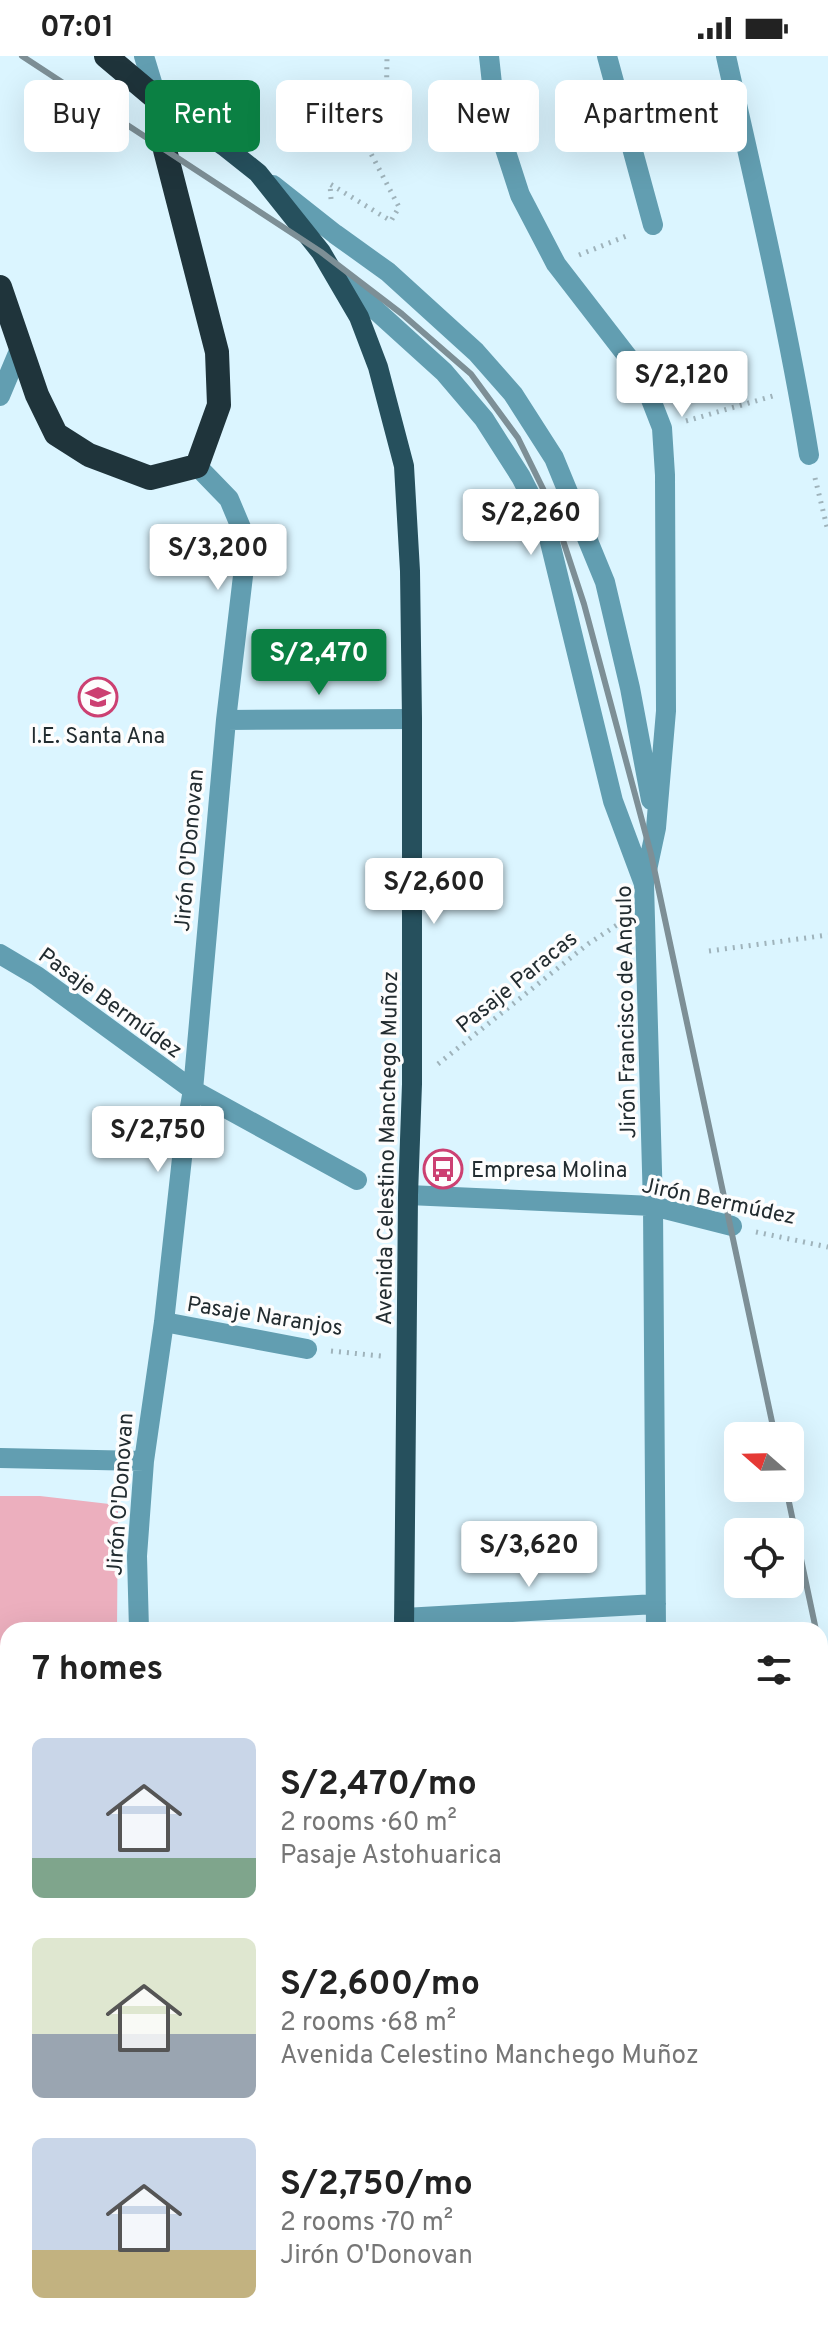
<!DOCTYPE html>
<html lang="en">
<head>
<meta charset="utf-8">
<style>
	body { margin:0; font-family:Overpass,sans-serif; background:#f6f6f6; color:#222; height:100vh; display:flex; flex-direction:column; font-size:30px; white-space:nowrap }
	* { box-sizing:border-box; margin:0 }
	p { font-size:26px; color:#767676 }
	.icon { flex:none; width:44px; height:44px; fill:none; stroke:currentColor; stroke-width:2; stroke-linecap:round; stroke-linejoin:round }
	.map { position:relative; flex:1; overflow:hidden }
	.details { position:absolute; left:0px; top:1566px; width:828px; height:712px; display:flex; flex-direction:column; background:#fff; border-radius:24px 24px 0 0; box-shadow:0 8px 32px #0002 }
	.details>* { flex:none }
	.top-card { position:absolute; left:24px; top:24px; width:780px; height:72px; display:flex; gap:16px }
	.needle { width:52px; rotate:290deg }
	.controls { position:absolute; left:724px; top:1366px; display:grid; gap:16px }
	.controls a { display:grid; place-items:center; width:80px; height:80px; border-radius:12px; background:#fff; box-shadow:0 8px 32px #0002; font-size:40px }
	.price { position:absolute; translate:-50% -68px; padding:0 18px; border-radius:8px; background:#fff; color:#222; font-size:26px; line-height:52px; filter:drop-shadow(0 2px 4px #0008) }
	.price::after { content:''; position:absolute; left:50%; top:48px; width:24px; height:18px; margin-left:-12px; background:inherit; clip-path:polygon(0 0,100% 0,50% 100%) }
	.price.active { background:#0b8043; color:#fff }
	ul { padding:0; list-style:none }
	li { display:flex; align-items:center; gap:24px; height:200px; padding:0 32px }
	li span { display:grid; place-items:center; flex:none; width:224px; height:160px; border-radius:12px; color:#555 }
	li>.icon { margin-inline-start:auto }
	span .icon { width:96px; height:96px; fill:#fffc; stroke-width:1 }
	li b { font-size:34px }
	h2 { display:flex; justify-content:space-between; align-items:center; height:96px; padding:0 32px; font-size:34px }
	.tag { padding:0 28px; border-radius:12px; background:#fff; box-shadow:0 8px 32px #0002; font-size:28px; line-height:72px }
	.tag.active { background:#0b8043; color:#fff }
	.status { display:flex; justify-content:space-between; align-items:center; height:56px; padding:0 40px; background:#fff; direction:ltr }
	.status svg { height:22px; fill:currentColor }
	.map>svg:first-child { display:block }
	.green { fill:#ecafbe }
	.lines { fill:none; stroke-linecap:round; stroke-linejoin:round }
	.path { stroke:#9fb3bb; stroke-width:5; stroke-dasharray:2 6; stroke-linecap:butt }
	.minor { stroke:#629eb1; stroke-width:20 }
	.major { stroke:#26505d; stroke-width:20 }
	.highway { stroke:#1f343b; stroke-width:24 }
	.rail { stroke:#7d8f96; stroke-width:6 }
	.labels { text-anchor:middle; stroke-width:7; stroke-linejoin:round; paint-order:stroke }
	.poi-label { font-size:22px; fill:#222c30; stroke:#fdfdfd }
	.street-label { font-size:22px; fill:#222c30; stroke:#fdfdfd }
</style>
</head>
<body>
<div class="status"><b>07:01</b><svg viewBox="0 0 49 12"><path d="M0 12V9h3v3zM5 12V6h3v6zM10 12V3h3v9zM15 12V0h3v12zM26 1h20v11H26zM47 4h2v5h-2z"/></svg></div>
<div class="map">
<svg width="828" height="2278" viewBox="0 0 828 2278">
	<rect width="100%" height="100%" fill="#dbf5ff"/>
	<path class="green" d="M0 1440H40L118 1449 117 1574H8V2270H137V2278H0Z"/>
	<g class="lines">
		<path class="path" d="M331 143 330 128 391 165 399 151 367 90 386 71 387 0
			M579 199 629 179
			M686 365 773 340
			M815 422 828 475
			M709 895 828 879
			M438 1008 588 888 620 867
			M756 1176 828 1191
			M331 1295 381 1300"/>
		<path class="minor" d="M144 0 157 43
			M489 0 496 65 520 139 556 208 641 318 662 372 665 419 666 655 656 772 644 828 653 1150 656 1574
			M607 0 653 169
			M726 0C756 133 787 265 809 399
			M273 129 335 178 388 216 476 296 513 338 554 402 605 526 630 632 651 744
			M337 219 444 316 484 363 521 421 546 470 613 745 644 828
			M0 340 21 290
			M226 664 412 663
			M0 898 37 920 193 1034 357 1124
			M408 1139 653 1150 732 1170
			M164 1266 307 1293
			M0 1402 144 1405
			M404 1562 656 1548
			M139 1574 137 1500 144 1405 164 1266 184 1084 193 1034 226 664 247 486 229 443 197 410
			M155 2270V2278
			M659 2270V2278
			M407 2274 519 2270"/>
		<path class="major" d="M157 43 224 90 258 117 321 196 359 261 378 311 404 410 410 515 412 663V1028L408 1139 404 1574
			M407 2278V2270"/>
		<path class="highway" d="M0 231 37 339 56 378 89 399 150 422 197 410 219 349 217 296 165 94 157 43 106 0"/>
		<path class="rail" d="M22 0 321 196 402 258 471 318 518 382 552 451 584 548 651 798 775 1380
			M786 1432 816 1574
			M820 1595 828 1633"/>
	</g>
	<defs>
		<symbol id="school-ring" viewBox="-11 -11 22 22"><circle r="9.5" fill="#fdfdfd" stroke="#cc4072" stroke-width="1.5"/><path d="M0-5L7-2L0 1L-7-2ZM-4 1L0 2.5L4 1V4Q0 6-4 4Z" fill="#cc4072"/></symbol>
		<symbol id="bus-ring" viewBox="-11 -11 22 22"><circle r="9.5" fill="#fdfdfd" stroke="#cc4072" stroke-width="1.5"/><path d="M-5-6H5V4H4V6H2V4H-2V6H-4V4H-5ZM-3.5-4V0h7V-4ZM-3.5 1.2v1.5H-2V1.2ZM2 1.2v1.5H3.5V1.2Z" fill="#cc4072"/></symbol>
	</defs>
	<g fill-rule="evenodd">
		<use href="#school-ring" x="76" y="619" width="44" height="44"/>
		<use href="#bus-ring" x="421" y="1091" width="44" height="44"/>
	</g>
	<g class="labels">
		<g class="poi-label">
			<text x="98" y="687">I.E. Santa Ana</text>
			<text x="471" y="1121" text-anchor="start">Empresa Molina</text>
		</g>
		<g class="street-label">
			<text transform="translate(188 794) rotate(-85)" y="8">Jirón O'Donovan</text>
			<text transform="translate(516 925) rotate(-39)" y="8">Pasaje Paracas</text>
			<text transform="translate(111 946) rotate(36)" y="8">Pasaje Bermúdez</text>
			<text transform="translate(625 956) rotate(-91)" y="8">Jirón Francisco de Angulo</text>
			<text transform="translate(386 1092) rotate(-89)" y="8">Avenida Celestino Manchego Muñoz</text>
			<text transform="translate(719 1144) rotate(12)" y="8">Jirón Bermúdez</text>
			<text transform="translate(265 1259) rotate(9)" y="8">Pasaje Naranjos</text>
			<text transform="translate(119 1438) rotate(-86)" y="8">Jirón O'Donovan</text>
		</g>
	</g>
</svg>
<div class="controls">
<a><svg class="needle" viewBox="-14 -14 28 28"><path d="M0-13l5 13h-10z" fill="#e53935"/><path d="M0 13l5-13h-10z" fill="#767676"/></svg></a>
<a><svg class="icon" aria-label="locate" viewBox="0 0 24 24"><circle cx="12" cy="12" r="6"/><path d="M12 2v4M12 18v4M2 12h4M18 12h4"/></svg></a>
</div>
<b class="price" style="left:682px;top:363px">S/2,120</b>
<b class="price" style="left:531px;top:501px">S/2,260</b>
<b class="price" style="left:218px;top:536px">S/3,200</b>
<b class="price active" style="left:319px;top:641px">S/2,470</b>
<b class="price" style="left:434px;top:870px">S/2,600</b>
<b class="price" style="left:158px;top:1118px">S/2,750</b>
<b class="price" style="left:529px;top:1533px">S/3,620</b>
<div class="top-card">
<a class="tag">Buy</a>
<a class="tag active">Rent</a>
<a class="tag">Filters</a>
<a class="tag">New</a>
<a class="tag">Apartment</a>
</div>
<section class="details">
<h2>7 homes<svg class="icon" aria-label="filters" viewBox="0 0 24 24"><path d="M4 7h16M4 17h16"/><circle cx="9" cy="7" r="2"/><circle cx="15" cy="17" r="2"/></svg></h2>
<ul>
<li><span style="background:linear-gradient(#c9d6e8 75%,#7fa58c 0)"><svg class="icon" aria-label="home" viewBox="0 0 24 24"><path d="M3 11l9-7 9 7M6 9v11h12V9"/></svg></span><div><b>S/2,470/mo</b><p>2 rooms · 60 m²</p><p>Pasaje Astohuarica</p></div></li>
<li><span style="background:linear-gradient(#dfe7d0 60%,#9aa5b1 0)"><svg class="icon" aria-label="home" viewBox="0 0 24 24"><path d="M3 11l9-7 9 7M6 9v11h12V9"/></svg></span><div><b>S/2,600/mo</b><p>2 rooms · 68 m²</p><p>Avenida Celestino Manchego Muñoz</p></div></li>
<li><span style="background:linear-gradient(#c9d6e8 70%,#c2b280 0)"><svg class="icon" aria-label="home" viewBox="0 0 24 24"><path d="M3 11l9-7 9 7M6 9v11h12V9"/></svg></span><div><b>S/2,750/mo</b><p>2 rooms · 70 m²</p><p>Jirón O'Donovan</p></div></li>
</ul>
</section>
</div>
</body>
</html>
